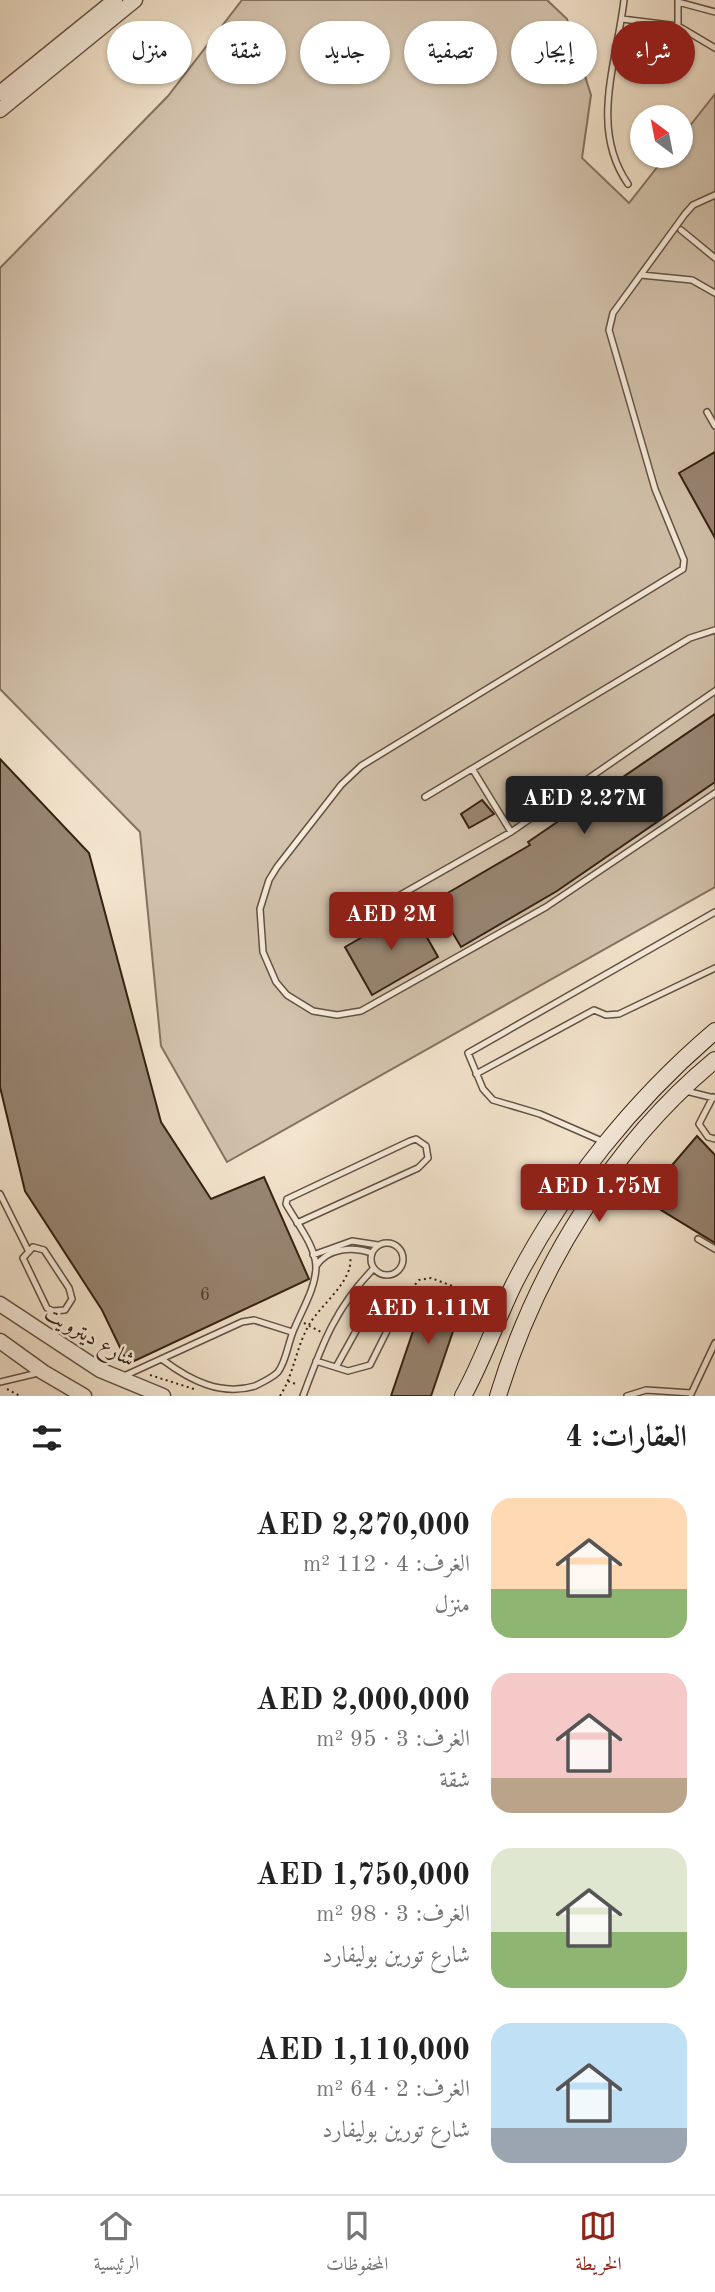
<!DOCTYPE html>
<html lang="ar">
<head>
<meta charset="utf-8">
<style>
	body { margin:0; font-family:"Old Standard TT",Amiri,serif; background:#f2f2f2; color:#222; direction:rtl; height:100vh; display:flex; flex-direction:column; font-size:26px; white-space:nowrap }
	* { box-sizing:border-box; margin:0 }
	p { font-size:23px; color:#767676 }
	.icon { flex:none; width:38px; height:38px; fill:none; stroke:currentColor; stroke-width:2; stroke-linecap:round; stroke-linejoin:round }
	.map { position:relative; height:1396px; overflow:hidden; direction:ltr }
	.drawer { display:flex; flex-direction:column; background:#fff; flex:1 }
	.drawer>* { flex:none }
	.guide { position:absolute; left:21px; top:21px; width:674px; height:63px; direction:rtl; display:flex; gap:14px }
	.needle { width:46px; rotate:328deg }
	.fabs { position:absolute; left:630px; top:105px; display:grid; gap:14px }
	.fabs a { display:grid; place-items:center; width:63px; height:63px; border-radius:50%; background:#fff; box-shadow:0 2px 5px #0004; font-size:35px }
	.price { position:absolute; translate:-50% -60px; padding:0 16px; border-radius:7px; background:#8f2418; color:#fff; font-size:23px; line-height:46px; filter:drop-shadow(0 2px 4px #0008) }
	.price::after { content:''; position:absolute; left:50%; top:42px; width:21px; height:16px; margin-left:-10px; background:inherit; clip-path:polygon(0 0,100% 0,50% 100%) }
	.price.current { background:#222; color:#fff }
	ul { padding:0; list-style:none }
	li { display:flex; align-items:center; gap:21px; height:175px; padding:0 28px }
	li span { display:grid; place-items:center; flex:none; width:196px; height:140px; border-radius:21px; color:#555 }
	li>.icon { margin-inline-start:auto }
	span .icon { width:84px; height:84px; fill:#fffc; stroke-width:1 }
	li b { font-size:30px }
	h2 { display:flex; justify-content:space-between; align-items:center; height:84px; padding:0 28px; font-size:30px }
	.tag { padding:0 24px; border-radius:32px; background:#fff; box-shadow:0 2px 5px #0004; font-size:24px; line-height:63px }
	.tag.current { background:#8f2418; color:#fff }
	.dock { display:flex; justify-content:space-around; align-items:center; height:98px; border-top:2px solid #e0e0e0; background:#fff; font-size:19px; color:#767676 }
	.dock a { display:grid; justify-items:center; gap:4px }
	.dock .current { color:#8f2418 }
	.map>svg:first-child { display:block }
	.garden { fill:#d3c3ad; stroke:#847260; stroke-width:2 }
	.building { fill:#988673; stroke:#352012; stroke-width:2 }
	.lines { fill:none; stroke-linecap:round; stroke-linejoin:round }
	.service-casing { stroke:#645141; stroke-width:8 }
	.tertiary-casing { stroke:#645141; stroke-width:17 }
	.secondary-casing { stroke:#352012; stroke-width:18 }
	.path { stroke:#352012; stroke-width:2; stroke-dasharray:2 3.5; stroke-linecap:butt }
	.service { stroke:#f7edde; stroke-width:5 }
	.tertiary { stroke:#f7edde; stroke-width:14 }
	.secondary { stroke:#f7edde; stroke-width:16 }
	.labels { text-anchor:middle; stroke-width:5; stroke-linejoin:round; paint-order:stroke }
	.number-label { font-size:18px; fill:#4e3a2a }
	.street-label { font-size:21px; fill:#352012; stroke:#f7edde }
</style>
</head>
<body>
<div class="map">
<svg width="715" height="1396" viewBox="0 0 715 1396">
	<rect width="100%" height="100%" fill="#f3e4cd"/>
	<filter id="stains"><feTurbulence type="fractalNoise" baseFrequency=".00286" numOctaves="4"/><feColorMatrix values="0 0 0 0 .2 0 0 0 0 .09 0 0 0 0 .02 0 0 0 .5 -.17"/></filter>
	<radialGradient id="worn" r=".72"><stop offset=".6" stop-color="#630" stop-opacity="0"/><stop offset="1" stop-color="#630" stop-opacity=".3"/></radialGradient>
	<path class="garden" d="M242 0H547L567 19 591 95 582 158 629 203 666 156H681V137L715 94V887L227 1162 161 1046 140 832 0 689V268L168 96Z"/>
	<path class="building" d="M715 452V538L679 473Z
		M715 714V782L557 891 461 947 434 901 530 845 528 842Z
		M0 759 89 853 161 1122 211 1199 264 1177 309 1279 128 1364 102 1310 25 1191 0 1087Z
		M482 800 494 814 469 828 461 814Z
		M411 909 438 957 372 995 345 947Z
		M697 1136 715 1155V1243L643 1199Z
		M427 1290 463 1302 431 1396H391Z"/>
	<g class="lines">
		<defs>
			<path id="service" d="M624 0C617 62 589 128 628 184
				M678 1V26
				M678 2 715 12
				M622 19 678 26 715 48
				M715 195 693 205 685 214 613 313 609 330 655 489 684 560 683 569 361 766 341 785 277 867 269 880 260 909 263 952 276 982 287 995 313 1011 337 1015 361 1011 546 907 715 793
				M681 230 715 258
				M641 275 692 280 715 293
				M707 412 715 426
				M473 770 511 832
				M425 797 690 638 715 630
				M339 930 511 832 715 691
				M476 1074 594 1010 606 1015 619 1014 715 968
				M686 1091 714 1098
				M713 1097 699 1124 708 1137 715 1139
				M604 1142 540 1114 493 1100 483 1089 468 1053 715 912
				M0 1194 28 1250
				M698 1239 715 1249
				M371 1259a16 16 0 1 1 32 0a16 16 0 1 1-32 0Z
				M33 1247 44 1250 69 1288 72 1299 65 1310 53 1311 47 1308 23 1258Z
				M313 1255 352 1241 378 1245
				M316 1266C328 1248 353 1246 372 1253
				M163 1360C191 1381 221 1396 255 1386 263 1382 272 1378 278 1372 287 1360 288 1341 295 1327 303 1308 316 1287 316 1266 315 1245 296 1222 286 1204L287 1199 410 1141 416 1139 426 1146 428 1158 418 1168 297 1223
				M316 1361 348 1371 370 1365 403 1299
				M336 1367 366 1313
				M124 1376 242 1322 254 1320 292 1332
				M0 1382 38 1373
				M691 1394 715 1343
				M303 1396C322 1345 335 1308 374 1268
				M627 1396 646 1390 691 1393"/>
			<path id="tertiary" d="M0 93 115 0
				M0 110 135 0
				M0 1304 100 1370 163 1396
				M0 1341 43 1372 84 1396"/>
			<path id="secondary" d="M463 1396C483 1360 496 1321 514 1284 563 1188 633 1101 715 1031
				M498 1396C536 1270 613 1144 715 1060"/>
		</defs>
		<use href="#service" class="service-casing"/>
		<use href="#tertiary" class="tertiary-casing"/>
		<use href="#secondary" class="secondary-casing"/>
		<path class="path" d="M408 1293 419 1280 431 1278 490 1300
			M304 1323 321 1332
			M150 1375 194 1389
			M288 1381 298 1385
			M7 1389 20 1396
			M280 1396C294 1374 296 1347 309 1325 320 1305 355 1280 350 1256"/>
		<use href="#service" class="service"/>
		<use href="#tertiary" class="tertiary"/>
		<use href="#secondary" class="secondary"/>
	</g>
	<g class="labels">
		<g class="number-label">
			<text x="205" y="1300">6</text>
		</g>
		<g class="street-label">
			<text transform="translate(90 1336) rotate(30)" y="7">شارع ديترويت</text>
		</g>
	</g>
	<rect width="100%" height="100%" filter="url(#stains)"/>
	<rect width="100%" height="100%" fill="url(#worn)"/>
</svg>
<div class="fabs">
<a><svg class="needle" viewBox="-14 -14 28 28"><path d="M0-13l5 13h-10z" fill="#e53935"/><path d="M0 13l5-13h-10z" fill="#767676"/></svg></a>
</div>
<b class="price current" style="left:584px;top:836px">AED 2.27M</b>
<b class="price" style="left:391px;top:952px">AED 2M</b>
<b class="price" style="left:599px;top:1224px">AED 1.75M</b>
<b class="price" style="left:428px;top:1346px">AED 1.11M</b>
<div class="guide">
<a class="tag current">شراء</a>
<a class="tag">إيجار</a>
<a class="tag">تصفية</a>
<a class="tag">جديد</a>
<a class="tag">شقة</a>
<a class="tag">منزل</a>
</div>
</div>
<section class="drawer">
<h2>العقارات: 4<svg class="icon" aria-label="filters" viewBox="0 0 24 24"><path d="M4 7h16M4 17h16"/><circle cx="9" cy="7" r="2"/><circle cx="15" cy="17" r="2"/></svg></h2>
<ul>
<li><span style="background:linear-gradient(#ffd9b3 65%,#8fb573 0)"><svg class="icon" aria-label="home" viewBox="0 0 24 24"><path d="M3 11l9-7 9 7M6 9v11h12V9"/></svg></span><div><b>AED 2,270,000</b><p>الغرف: 4 · 112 m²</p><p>منزل</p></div></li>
<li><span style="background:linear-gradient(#f6c9c9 75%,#b9a48a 0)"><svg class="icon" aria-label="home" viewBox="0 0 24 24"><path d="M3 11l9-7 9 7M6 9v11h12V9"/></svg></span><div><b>AED 2,000,000</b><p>الغرف: 3 · 95 m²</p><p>شقة</p></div></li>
<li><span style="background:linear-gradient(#dfe7d0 60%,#8fb573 0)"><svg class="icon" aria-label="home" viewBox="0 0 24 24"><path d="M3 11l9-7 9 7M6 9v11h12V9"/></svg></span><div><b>AED 1,750,000</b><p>الغرف: 3 · 98 m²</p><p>شارع تورين بوليفارد</p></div></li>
<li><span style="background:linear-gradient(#bfe0f5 75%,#9aa5b1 0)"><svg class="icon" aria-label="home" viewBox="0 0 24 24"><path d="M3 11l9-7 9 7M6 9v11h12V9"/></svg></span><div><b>AED 1,110,000</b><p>الغرف: 2 · 64 m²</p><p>شارع تورين بوليفارد</p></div></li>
</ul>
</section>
<nav class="dock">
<a class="current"><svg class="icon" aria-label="map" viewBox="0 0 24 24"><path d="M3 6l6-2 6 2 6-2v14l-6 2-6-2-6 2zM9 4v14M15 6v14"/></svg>الخريطة</a>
<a><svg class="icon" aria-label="saved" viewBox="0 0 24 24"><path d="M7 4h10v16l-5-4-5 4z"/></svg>المحفوظات</a>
<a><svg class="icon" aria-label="home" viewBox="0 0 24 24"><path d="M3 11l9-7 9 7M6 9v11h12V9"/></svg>الرئيسية</a>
</nav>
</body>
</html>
